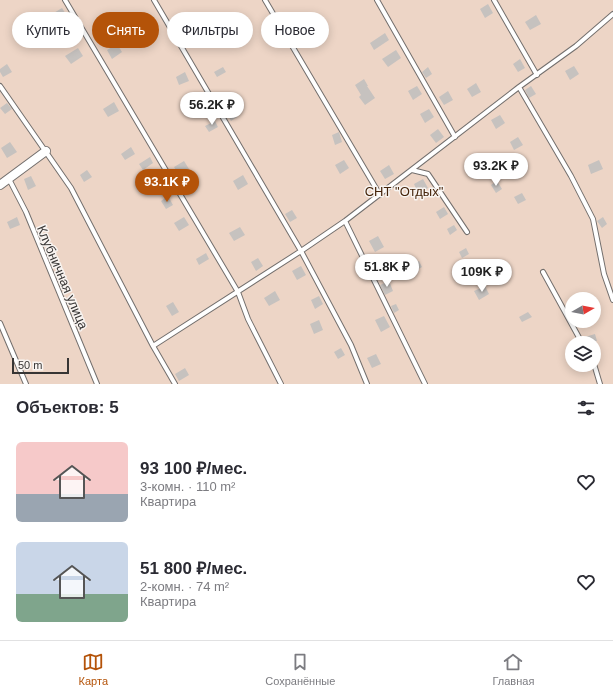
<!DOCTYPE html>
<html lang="ru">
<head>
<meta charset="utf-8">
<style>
	body { margin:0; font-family:Arial,sans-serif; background:#f7f7f7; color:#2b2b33; height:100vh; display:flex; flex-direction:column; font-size:15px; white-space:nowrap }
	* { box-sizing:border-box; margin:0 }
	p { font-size:13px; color:#7c7c81 }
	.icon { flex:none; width:22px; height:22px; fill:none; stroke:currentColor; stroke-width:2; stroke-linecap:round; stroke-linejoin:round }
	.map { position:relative; height:384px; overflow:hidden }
	.details { display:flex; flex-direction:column; background:#fff; flex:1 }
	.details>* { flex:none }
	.banner { position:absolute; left:12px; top:12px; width:400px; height:36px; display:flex; gap:8px }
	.needle { width:26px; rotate:81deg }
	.buttons { position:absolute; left:565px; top:292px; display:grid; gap:8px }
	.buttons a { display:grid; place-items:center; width:36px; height:36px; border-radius:50%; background:#fff; box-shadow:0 2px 10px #0003; font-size:20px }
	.scale { position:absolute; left:12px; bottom:10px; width:57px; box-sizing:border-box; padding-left:4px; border:2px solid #373534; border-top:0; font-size:11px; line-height:14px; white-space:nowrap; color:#373534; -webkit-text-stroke:3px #f8f4f1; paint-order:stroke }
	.price { position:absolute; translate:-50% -34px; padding:0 9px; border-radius:14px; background:#fff; color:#222; font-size:13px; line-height:26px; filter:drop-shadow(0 1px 2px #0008) }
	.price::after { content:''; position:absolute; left:50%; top:24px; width:12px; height:9px; margin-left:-6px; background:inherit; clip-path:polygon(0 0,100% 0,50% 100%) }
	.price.selected { background:#b45309; color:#fff }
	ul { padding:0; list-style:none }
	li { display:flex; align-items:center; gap:12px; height:100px; padding:0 16px }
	li span { display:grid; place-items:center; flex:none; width:112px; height:80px; border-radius:6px; color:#555 }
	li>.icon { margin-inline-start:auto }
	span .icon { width:48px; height:48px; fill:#fffc; stroke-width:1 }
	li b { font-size:17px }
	h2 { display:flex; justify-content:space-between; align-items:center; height:48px; padding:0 16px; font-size:17px }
	.pill { padding:0 14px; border-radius:18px; background:#fff; box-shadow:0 2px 10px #0003; font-size:14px; line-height:36px }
	.pill.selected { background:#b45309; color:#fff }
	.menu { display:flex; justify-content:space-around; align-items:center; height:56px; border-top:1px solid #e1e1e2; background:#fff; font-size:11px; color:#7c7c81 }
	.menu a { display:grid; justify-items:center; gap:2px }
	.menu .selected { color:#b45309 }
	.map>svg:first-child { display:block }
	.green { fill:#edd5c6; fill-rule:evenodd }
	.building { fill:#c6c2bf }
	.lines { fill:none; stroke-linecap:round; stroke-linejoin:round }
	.lane-casing { stroke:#736f6d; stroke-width:6 }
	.street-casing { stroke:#736f6d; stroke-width:10 }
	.lane { stroke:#fff; stroke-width:4 }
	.street { stroke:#fff; stroke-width:8 }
	.labels { text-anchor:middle; stroke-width:3; stroke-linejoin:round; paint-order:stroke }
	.park-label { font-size:13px; fill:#442309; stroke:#f8f4f1 }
	.street-label { font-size:13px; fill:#373534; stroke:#f8f4f1 }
</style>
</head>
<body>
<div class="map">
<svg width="613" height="384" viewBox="0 0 613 384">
	<rect width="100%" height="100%" fill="#f8f4f1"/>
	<path class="green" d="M0 0H613V384H0ZM572 299H594V321H572ZM572 343H594V365H572Z"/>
	<path class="building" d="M488 4 493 13 485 18 480 9Z
		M62 8 67 16 57 23 52 14Z
		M536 15 541 24 530 30 525 22Z
		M220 23 223 29 214 34 211 28Z
		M148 30 153 39 142 45 137 36Z
		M385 33 389 40 374 50 370 43Z
		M117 44 122 52 112 59 107 50Z
		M78 48 83 56 71 64 65 56Z
		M396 50 401 58 388 67 382 59Z
		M520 59 525 68 518 72 513 64Z
		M7 64 12 72 3 77 0 72V69Z
		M574 66 579 74 570 80 565 71Z
		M223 67 226 72 217 77 214 72Z
		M428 67 432 74 426 78 422 72Z
		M185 72 189 81 179 85 176 77Z
		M364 79 368 86H367L375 98 365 105 359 97 361 95 355 85Z
		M476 83 481 92 472 97 467 89Z
		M417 86 422 94 413 100 408 91Z
		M531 86 536 94 529 98 525 90Z
		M448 91 453 100 444 105 439 97Z
		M114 102 119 111 108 117 103 109Z
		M7 103 12 109 5 114 0 108Z
		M429 109 434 117 425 123 420 114Z
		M234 111 237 117 231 121 228 115Z
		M500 115 505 123 496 129 491 120Z
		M215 121 218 127 209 132 205 126Z
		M438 129 444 137 436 143 430 135Z
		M339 132 342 142 335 145 332 135Z
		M518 137 523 145 514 150 510 142Z
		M10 142 17 152 7 158 1 148Z
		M131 147 135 154 125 160 121 154Z
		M150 157 153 163 143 170 139 164Z
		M344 160 349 168 340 174 335 165Z
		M599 160 603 169 591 174 588 165Z
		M184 161 189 169 179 175 174 167Z
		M389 165 394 174 385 179 380 171Z
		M87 170 92 177 84 182 80 175Z
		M243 175 248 184 238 190 233 181Z
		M31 176 36 186 28 190 24 179Z
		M423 179 428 188 418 193 414 184Z
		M497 181 502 189 496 193 491 185Z
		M522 193 526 200 518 204 514 197Z
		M168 196 173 205 166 209 161 201Z
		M444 207 448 214 440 219 436 212Z
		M292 210 297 218 290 222 285 214Z
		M17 217 20 225 10 229 7 222Z
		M184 217 189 225 179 231 174 223Z
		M603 217 607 224 602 228 597 221Z
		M454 225 457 230 450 235 447 229Z
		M240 227 245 235 234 241 229 233Z
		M378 236 384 247 375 252 369 241Z
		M466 248 469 254 462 258 459 252Z
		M206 253 209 259 199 265 196 259Z
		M258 258 263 266 256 271 251 262Z
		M419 261 422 267 415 271 412 266Z
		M301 266 306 275 297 280 292 271Z
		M389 281 393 291 385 295 380 285Z
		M485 286 489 294 479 300 474 291Z
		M275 291 280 300 269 306 264 298Z
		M319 296 323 304 315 309 311 300Z
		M173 302 179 312 172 316 166 306Z
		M396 304 399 310 394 313 391 306Z
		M528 312 532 317 522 322 519 317Z
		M384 316 390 327 381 332 375 320Z
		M319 320 323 330 314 334 310 324Z
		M595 334 597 341 587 343 585 337Z
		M341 348 345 355 338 359 334 352Z
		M376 354 381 364 372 368 367 358Z
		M185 368 189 375 179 381 175 374Z"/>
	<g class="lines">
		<defs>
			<path id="lane" d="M65 0 238 292 248 319 281 384
				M154 0 301 251 351 345 367 384
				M265 0 380 195
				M377 0 455 137
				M494 0 537 75
				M0 86 71 188 153 346 175 384
				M519 87 571 176 593 219 604 274 613 300
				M412 170 428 174 467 232
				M9 179 26 212 97 384
				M345 221 425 384
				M543 272 582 343
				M0 323 26 384
				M153 346 301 251 345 221 519 87 576 46 613 14
				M594 364 600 384"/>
			<path id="street" d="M0 185 46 151"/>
		</defs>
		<use href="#lane" class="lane-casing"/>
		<use href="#street" class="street-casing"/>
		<use href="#lane" class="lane"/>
		<use href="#street" class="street"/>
	</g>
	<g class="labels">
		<g class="park-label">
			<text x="404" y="196">СНТ "Отдых"</text>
		</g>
		<g class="street-label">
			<text transform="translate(63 277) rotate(67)" y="5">Клубничная улица</text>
		</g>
	</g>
</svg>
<div class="buttons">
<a><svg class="needle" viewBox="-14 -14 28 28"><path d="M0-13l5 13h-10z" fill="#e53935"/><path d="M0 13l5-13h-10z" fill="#7c7c81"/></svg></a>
<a><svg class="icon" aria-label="layers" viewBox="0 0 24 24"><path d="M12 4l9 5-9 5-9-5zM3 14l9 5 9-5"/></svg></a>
</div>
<div class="scale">50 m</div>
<b class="price" style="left:212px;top:126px">56.2K ₽</b>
<b class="price" style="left:496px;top:187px">93.2K ₽</b>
<b class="price selected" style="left:167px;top:203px">93.1K ₽</b>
<b class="price" style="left:387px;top:288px">51.8K ₽</b>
<b class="price" style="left:482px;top:293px">109K ₽</b>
<div class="banner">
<a class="pill">Купить</a>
<a class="pill selected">Снять</a>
<a class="pill">Фильтры</a>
<a class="pill">Новое</a>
</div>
</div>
<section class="details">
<h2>Объектов: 5<svg class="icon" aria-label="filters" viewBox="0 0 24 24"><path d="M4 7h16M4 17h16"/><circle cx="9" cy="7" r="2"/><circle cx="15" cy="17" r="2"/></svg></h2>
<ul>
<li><span style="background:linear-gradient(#f6c9c9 65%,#9aa5b1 0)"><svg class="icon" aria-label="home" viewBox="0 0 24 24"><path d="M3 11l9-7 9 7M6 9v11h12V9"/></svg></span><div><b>93 100 ₽/мес.</b><p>3-комн. · 110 m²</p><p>Квартира</p></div><svg class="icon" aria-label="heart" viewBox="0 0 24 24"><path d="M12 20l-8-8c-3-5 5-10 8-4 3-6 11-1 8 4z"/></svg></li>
<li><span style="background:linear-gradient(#c9d6e8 65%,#7fa58c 0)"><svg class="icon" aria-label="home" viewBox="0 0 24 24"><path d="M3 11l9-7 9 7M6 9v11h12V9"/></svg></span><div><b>51 800 ₽/мес.</b><p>2-комн. · 74 m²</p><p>Квартира</p></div><svg class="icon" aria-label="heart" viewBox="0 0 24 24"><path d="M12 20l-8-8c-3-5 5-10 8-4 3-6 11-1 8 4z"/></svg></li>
</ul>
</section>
<nav class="menu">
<a class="selected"><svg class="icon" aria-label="map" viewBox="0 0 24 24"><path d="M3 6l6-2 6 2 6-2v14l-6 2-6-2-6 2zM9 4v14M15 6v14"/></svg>Карта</a>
<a><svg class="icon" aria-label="saved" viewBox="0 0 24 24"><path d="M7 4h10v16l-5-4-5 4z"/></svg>Сохранённые</a>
<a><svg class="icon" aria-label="home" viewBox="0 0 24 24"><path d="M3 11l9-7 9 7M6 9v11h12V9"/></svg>Главная</a>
</nav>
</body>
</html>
